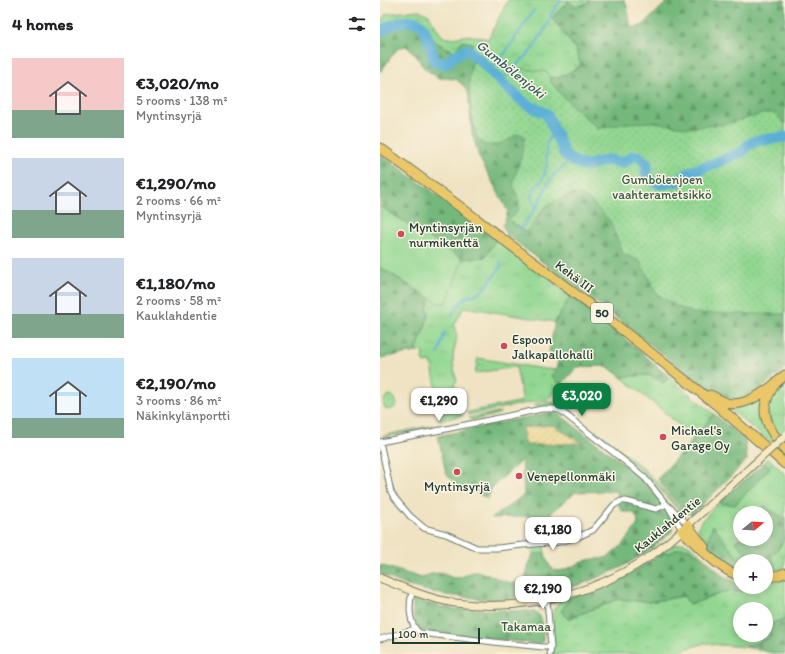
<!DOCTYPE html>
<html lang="en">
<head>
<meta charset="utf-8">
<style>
	body { margin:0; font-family:Itim,sans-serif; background:#f6f6f6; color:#202124; height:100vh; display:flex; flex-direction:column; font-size:15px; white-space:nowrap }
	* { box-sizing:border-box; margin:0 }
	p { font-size:13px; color:#757577 }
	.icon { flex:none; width:22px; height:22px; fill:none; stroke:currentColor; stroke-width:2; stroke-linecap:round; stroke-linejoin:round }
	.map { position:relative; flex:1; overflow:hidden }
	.side { display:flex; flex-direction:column; background:#fff; width:380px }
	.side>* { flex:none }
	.needle { width:26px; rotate:72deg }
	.controls { position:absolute; left:353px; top:506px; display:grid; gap:8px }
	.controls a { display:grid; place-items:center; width:40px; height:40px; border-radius:50%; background:#fff; box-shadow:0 2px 10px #0003; font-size:20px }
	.scale { position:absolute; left:12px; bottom:10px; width:88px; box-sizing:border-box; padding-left:4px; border:2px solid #1f3d34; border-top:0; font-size:11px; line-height:14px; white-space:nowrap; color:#1f3d34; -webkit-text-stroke:3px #fcf5e5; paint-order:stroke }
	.price { position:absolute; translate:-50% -34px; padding:0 9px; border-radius:8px; background:#fff; color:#222; font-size:13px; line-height:26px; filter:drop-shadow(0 1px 2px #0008) }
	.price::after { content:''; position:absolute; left:50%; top:24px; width:12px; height:9px; margin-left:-6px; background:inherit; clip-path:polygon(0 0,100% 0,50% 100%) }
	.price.active { background:#0b8043; color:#fff }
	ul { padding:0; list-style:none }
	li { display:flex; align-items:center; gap:12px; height:100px; padding:0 12px }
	li span { display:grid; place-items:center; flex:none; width:112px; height:80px; border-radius:0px; color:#555 }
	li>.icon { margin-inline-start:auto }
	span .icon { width:48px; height:48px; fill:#fffc; stroke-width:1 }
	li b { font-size:17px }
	h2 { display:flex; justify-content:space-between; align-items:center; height:48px; padding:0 12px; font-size:17px }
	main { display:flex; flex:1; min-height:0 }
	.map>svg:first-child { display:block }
	.grass { fill:url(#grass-tufts); stroke:#588a62; fill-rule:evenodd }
	.forest { fill:url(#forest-firs); stroke:#4a7a58 }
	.sand { fill:url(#sand-dots); stroke:#868c69 }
	.park { fill:url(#park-dots); stroke:#588a62 }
	.pitch { fill:#92d791; stroke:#588a62 }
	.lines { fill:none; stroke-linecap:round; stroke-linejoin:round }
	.stream { stroke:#5bafd7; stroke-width:2 }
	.river { stroke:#5bafd7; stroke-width:11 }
	.street-casing { stroke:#687766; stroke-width:7 }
	.secondary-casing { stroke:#687766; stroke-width:9 }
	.highway-casing { stroke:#687766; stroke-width:11 }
	.street { stroke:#fff; stroke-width:5 }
	.secondary { stroke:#f7e9c3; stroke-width:7 }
	.highway { stroke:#eac769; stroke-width:9 }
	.secondary-bridge-casing { stroke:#687766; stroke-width:9; stroke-linecap:butt }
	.secondary-bridge { stroke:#f7e9c3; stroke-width:7 }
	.poi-dot { fill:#d1495b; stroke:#fcf5e5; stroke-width:1.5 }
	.labels { text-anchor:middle; stroke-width:3; stroke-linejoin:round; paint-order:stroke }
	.shield { fill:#fcf5e5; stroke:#617469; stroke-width:1 }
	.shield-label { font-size:12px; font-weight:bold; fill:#1f3d34 }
	.park-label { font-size:13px; fill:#365c47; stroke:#fcf5e5 }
	.poi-label { font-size:13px; fill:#1f3d34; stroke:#fcf5e5; text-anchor:start }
	.street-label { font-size:13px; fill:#1f3d34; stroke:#fcf5e5 }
	.water-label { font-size:14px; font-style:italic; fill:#315f65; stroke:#fcf5e5 }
</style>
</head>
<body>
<main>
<section class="side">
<h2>4 homes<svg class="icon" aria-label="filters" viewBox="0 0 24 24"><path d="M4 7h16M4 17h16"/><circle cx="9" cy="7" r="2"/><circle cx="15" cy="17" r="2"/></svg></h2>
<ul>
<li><span style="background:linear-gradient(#f6c9c9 65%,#7fa58c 0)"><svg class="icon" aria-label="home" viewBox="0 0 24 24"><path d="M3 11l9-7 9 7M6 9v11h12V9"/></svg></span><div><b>€3,020/mo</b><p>5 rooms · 138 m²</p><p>Myntinsyrjä</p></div></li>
<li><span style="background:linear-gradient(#c9d6e8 65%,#7fa58c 0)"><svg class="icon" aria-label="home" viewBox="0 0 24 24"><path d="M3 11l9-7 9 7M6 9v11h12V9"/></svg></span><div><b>€1,290/mo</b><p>2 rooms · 66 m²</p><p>Myntinsyrjä</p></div></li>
<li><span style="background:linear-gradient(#c9d6e8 70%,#7fa58c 0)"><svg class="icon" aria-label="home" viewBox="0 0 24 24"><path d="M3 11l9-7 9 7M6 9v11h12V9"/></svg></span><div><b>€1,180/mo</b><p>2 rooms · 58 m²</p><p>Kauklahdentie</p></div></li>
<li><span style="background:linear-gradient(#bfe0f5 75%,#7fa58c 0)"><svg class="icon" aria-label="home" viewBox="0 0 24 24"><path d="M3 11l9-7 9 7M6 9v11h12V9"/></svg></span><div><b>€2,190/mo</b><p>3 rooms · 86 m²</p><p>Näkinkylänportti</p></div></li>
</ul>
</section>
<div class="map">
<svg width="405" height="654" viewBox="0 0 405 654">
	<defs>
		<pattern id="grass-tufts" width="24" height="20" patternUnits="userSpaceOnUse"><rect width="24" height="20" fill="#92d791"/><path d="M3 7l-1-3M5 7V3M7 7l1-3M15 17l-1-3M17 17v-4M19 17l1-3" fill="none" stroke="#7db97e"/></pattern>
		<pattern id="forest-firs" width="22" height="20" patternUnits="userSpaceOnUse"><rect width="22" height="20" fill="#75b87b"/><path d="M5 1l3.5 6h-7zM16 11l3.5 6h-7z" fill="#5f9766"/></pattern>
		<pattern id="sand-dots" width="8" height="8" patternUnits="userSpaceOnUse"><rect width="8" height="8" fill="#eeda9e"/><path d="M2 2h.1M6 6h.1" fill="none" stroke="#ccbc89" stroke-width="1.8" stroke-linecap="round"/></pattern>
		<pattern id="park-dots" width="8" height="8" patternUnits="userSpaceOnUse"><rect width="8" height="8" fill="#92d791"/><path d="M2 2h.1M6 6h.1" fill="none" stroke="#7db97e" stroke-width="1.8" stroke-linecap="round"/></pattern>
	</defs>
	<rect width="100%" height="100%" fill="#fcf5e5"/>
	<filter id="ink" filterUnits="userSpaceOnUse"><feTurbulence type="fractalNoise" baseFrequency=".025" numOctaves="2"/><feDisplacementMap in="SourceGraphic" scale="8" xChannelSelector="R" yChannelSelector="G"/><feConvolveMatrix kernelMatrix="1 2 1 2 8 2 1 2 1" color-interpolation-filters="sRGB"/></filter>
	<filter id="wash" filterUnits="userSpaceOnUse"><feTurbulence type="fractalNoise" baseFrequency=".012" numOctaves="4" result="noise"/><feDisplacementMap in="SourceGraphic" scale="16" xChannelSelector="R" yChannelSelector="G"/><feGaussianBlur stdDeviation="0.9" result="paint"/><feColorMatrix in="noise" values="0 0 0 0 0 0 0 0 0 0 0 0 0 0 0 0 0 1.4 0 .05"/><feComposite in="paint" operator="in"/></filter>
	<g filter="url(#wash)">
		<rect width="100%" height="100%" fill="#efe3c3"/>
		<path class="grass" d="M128 0H209V2L196 7 172 18 196 50 201 66 178 78 122 73 103 65 91 53 92 43 75 52 57 43 41 29 21 25 0 32V23L6 14 39 10 49 15 59 32 65 38H72L88 35 108 39Z
			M117 238 191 295 175 322 84 307 74 326C80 336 74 346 73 357 73 365 75 374 77 382L74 383 80 414H82V416L59 420 58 416 62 415 51 362 44 363 42 351 36 352 49 315 47 309 50 298 58 303 66 302 83 259 105 257Z
			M98 358 164 369H167L176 370 171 376 181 385 168 399 88 415V412L143 401 136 367 95 373Z
			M269 375 284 383 289 377 334 414 313 438 288 415 241 377Z
			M405 381V429L397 435C395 430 391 424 390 418 386 403 395 391 405 381Z
			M387 392 384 399 400 450 345 405Z
			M166 402C179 402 183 405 193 413L194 414C188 414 185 409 179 407 172 404 163 406 155 406L154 405Z
			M120 412V413C111 417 101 418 92 420L89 418Z
			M53 425V428H51L5 437 2 436Z
			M215 430 265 470 278 483 303 513H301L275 484 262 472 215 434Z
			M388 458 405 474V567L386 573V561H341C336 554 318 536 318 528 319 517 374 472 384 463ZM360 513H386V539H360Z
			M303 543C311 545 315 550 321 555L316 554 309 549 295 550 290 553H281L293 545Z
			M405 579V619H402L393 623 388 638 366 647 340 645 325 643 289 654H172L173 620 174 609 180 601 191 597 181 611 188 619 238 599 269 602 304 596 308 602 311 604 348 591H363V587H386V583ZM360 609H386V635H360Z"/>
		<path class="forest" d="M209 0H244L247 6 251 28 262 26 289 0H405V369L381 389 360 400 343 398 327 389 225 309 127 235 123 226 128 211 99 157 92 133 88 92 83 85 76 79 59 78 44 68 35 54 26 46 17 49 0 72V32L21 25 32 24 41 29 57 43 75 52 82 41 92 43 91 53 103 65 122 73 178 78 201 66 196 49 172 18 188 1 196 7 209 2Z
			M0 154 117 238 105 257 83 259 1 207 0 208Z
			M0 267 50 298 47 309 49 314 36 352 0 358Z
			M191 295 262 353 289 377 284 383 269 375 241 377 227 366 197 367 181 385 171 376 176 370 179 354 169 352 175 322Z
			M176 412 249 468 272 490 287 511 292 521V531L272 548 242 567 202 584 178 591 116 600 65 595 28 586 0 574V565L42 578C50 574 57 571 66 575 70 577 73 578 78 578 85 577 90 571 98 572 110 573 129 587 140 582 142 581 144 580 145 579L149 564 153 554 165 553C172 585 189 565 208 560 215 558 223 560 229 556 241 548 250 536 258 524L257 517 252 512H244L240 509 237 491 196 492 169 515 112 518 144 495 142 460 112 487 108 499 87 488 81 491 66 473 58 436 163 414Z
			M334 414 365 440 367 460 313 514 305 513 285 488 278 479Z
			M384 463 390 468 355 505 339 503Z
			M384 506 405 519C405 538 405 544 391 556L397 570 386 573V561H360V572C348 571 334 552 327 544L333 525 358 558 366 553 355 541 360 538V539H373L379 543 383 540 382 539H386V513H376Z
			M302 548 309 549 316 554 321 555 342 575 353 581 360 582V587H363V591H348L311 604 308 602 304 596 269 602 238 599 188 619 181 611 191 597 243 578 268 562 281 553H290L295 550Z
			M34 599H36L43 602 54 605 73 609 152 611 158 614 162 621 163 639 162 642 159 644 42 631C32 624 33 612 33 601Z
			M402 619H405V654H397L366 647 388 638 393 623Z"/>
		<path class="sand" d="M172 425 202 443 146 445 142 428Z"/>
		<path class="park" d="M92 62 167 72 171 82 184 98 218 129 248 123 274 122 309 128 346 124 386 113H395L405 124V314L314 313 298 307 277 294 260 261 243 254 230 221 212 202 199 194 190 195 175 201 163 209 153 224 146 232 129 220C133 216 138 213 139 208 141 197 132 191 134 181 137 166 145 152 144 136L138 134 126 141 115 145H105L97 138 91 114 90 94 89 80Z
			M9 395C15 396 16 400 17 405 14 409 10 410 6 409 3 406 3 403 4 399Z
			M164 546 165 553 153 554 152 547Z"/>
		<path class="pitch" d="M1 207 83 259 66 303H58L0 267V208Z"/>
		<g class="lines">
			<path class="stream" d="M109 70 123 56 154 10
				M120 81 151 51 169 23 171 15 181 0
				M156 208 151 196 156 186 161 182 167 167 166 147 169 139 174 131
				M138 232 156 208 166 187 174 175 191 160
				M71 317C75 311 78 302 85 298 91 295 97 295 103 290L120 268 121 261
				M58 354 65 332"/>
			<path class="river" d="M0 31C11 25 32 15 42 26 47 32 52 53 55 62L66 64 74 56 87 49 101 61 120 81 146 104 167 114 185 155 191 160 205 166 228 160 243 163 253 156H258L267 164V169L266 174 269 179 280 184 298 181 310 172 333 164 362 152 368 145 376 141 405 137"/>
		</g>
	</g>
	<g filter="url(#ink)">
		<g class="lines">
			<defs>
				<path id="street" d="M0 442 11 492 14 497 30 516 44 528 66 534 97 548H117L143 545 180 542 200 536 213 530 234 505 241 501H246L276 509 281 507 286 504
					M0 442 66 429 162 409H175L181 411 252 467 265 478 286 504 301 517 307 525
					M289 508 302 530
					M32 592C29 604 28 625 40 633L122 643 163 647H171
					M167 599 171 647 170 654
					M0 639 36 629"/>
				<path id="secondary" d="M0 578C24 588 49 599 75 603 140 612 212 595 266 559 286 546 303 529 320 514 337 498 354 482 372 466"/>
				<path id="highway" d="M0 148 75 203 226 317 339 407 405 464
					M394 385C391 390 388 396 386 402 381 420 395 437 405 450
					M330 395C335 397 341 401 347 403 367 408 391 388 405 375
					M307 525 324 547
					M302 530C316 545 341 571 360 576
					M386 578 399 575 405 573"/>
			</defs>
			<use href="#street" class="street-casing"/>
			<use href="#secondary" class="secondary-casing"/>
			<use href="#highway" class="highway-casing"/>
			<use href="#street" class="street"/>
			<use href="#secondary" class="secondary"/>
			<use href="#highway" class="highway"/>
			<defs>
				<path id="secondary-bridge" d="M372 466 405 436"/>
			</defs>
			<use href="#secondary-bridge" class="secondary-bridge-casing"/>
			<use href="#secondary-bridge" class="secondary-bridge"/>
		</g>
	</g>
	<g class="poi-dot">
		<circle cx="21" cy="234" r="4"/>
		<circle cx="124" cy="346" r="4"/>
		<circle cx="283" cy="437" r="4"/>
		<circle cx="77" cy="472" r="4"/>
		<circle cx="139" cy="476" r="4"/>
	</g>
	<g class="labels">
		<rect class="shield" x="211" y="303" width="22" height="20" rx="3"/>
		<g class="shield-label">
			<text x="222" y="317">50</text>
		</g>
		<g class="park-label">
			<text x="282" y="184">Gumbölenjoen<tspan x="282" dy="15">vaahterametsikkö</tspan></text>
			<text x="146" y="631">Takamaa</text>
		</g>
		<g class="poi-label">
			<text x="29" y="232">Myntinsyrjän<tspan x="29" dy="15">nurmikenttä</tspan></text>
			<text x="132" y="344">Espoon<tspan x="132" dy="15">Jalkapallohalli</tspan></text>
			<text x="291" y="435">Michael's<tspan x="291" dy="15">Garage Oy</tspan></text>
			<text x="147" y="481">Venepellonmäki</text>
			<text x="77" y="491" text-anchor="middle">Myntinsyrjä</text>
		</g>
		<g class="street-label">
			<text transform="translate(195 276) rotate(37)" y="5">Kehä III</text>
			<text transform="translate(287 524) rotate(-39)" y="5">Kauklahdentie</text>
		</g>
		<g class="water-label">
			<text transform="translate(131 69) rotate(39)" y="5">Gumbölenjoki</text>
		</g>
	</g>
</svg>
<div class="controls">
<a><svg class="needle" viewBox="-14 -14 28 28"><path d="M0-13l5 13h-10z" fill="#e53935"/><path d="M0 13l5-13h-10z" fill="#757577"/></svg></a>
<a>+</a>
<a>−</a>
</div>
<div class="scale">100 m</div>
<b class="price active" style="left:202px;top:417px">€3,020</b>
<b class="price" style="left:59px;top:422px">€1,290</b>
<b class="price" style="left:173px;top:551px">€1,180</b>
<b class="price" style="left:163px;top:610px">€2,190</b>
</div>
</main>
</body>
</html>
